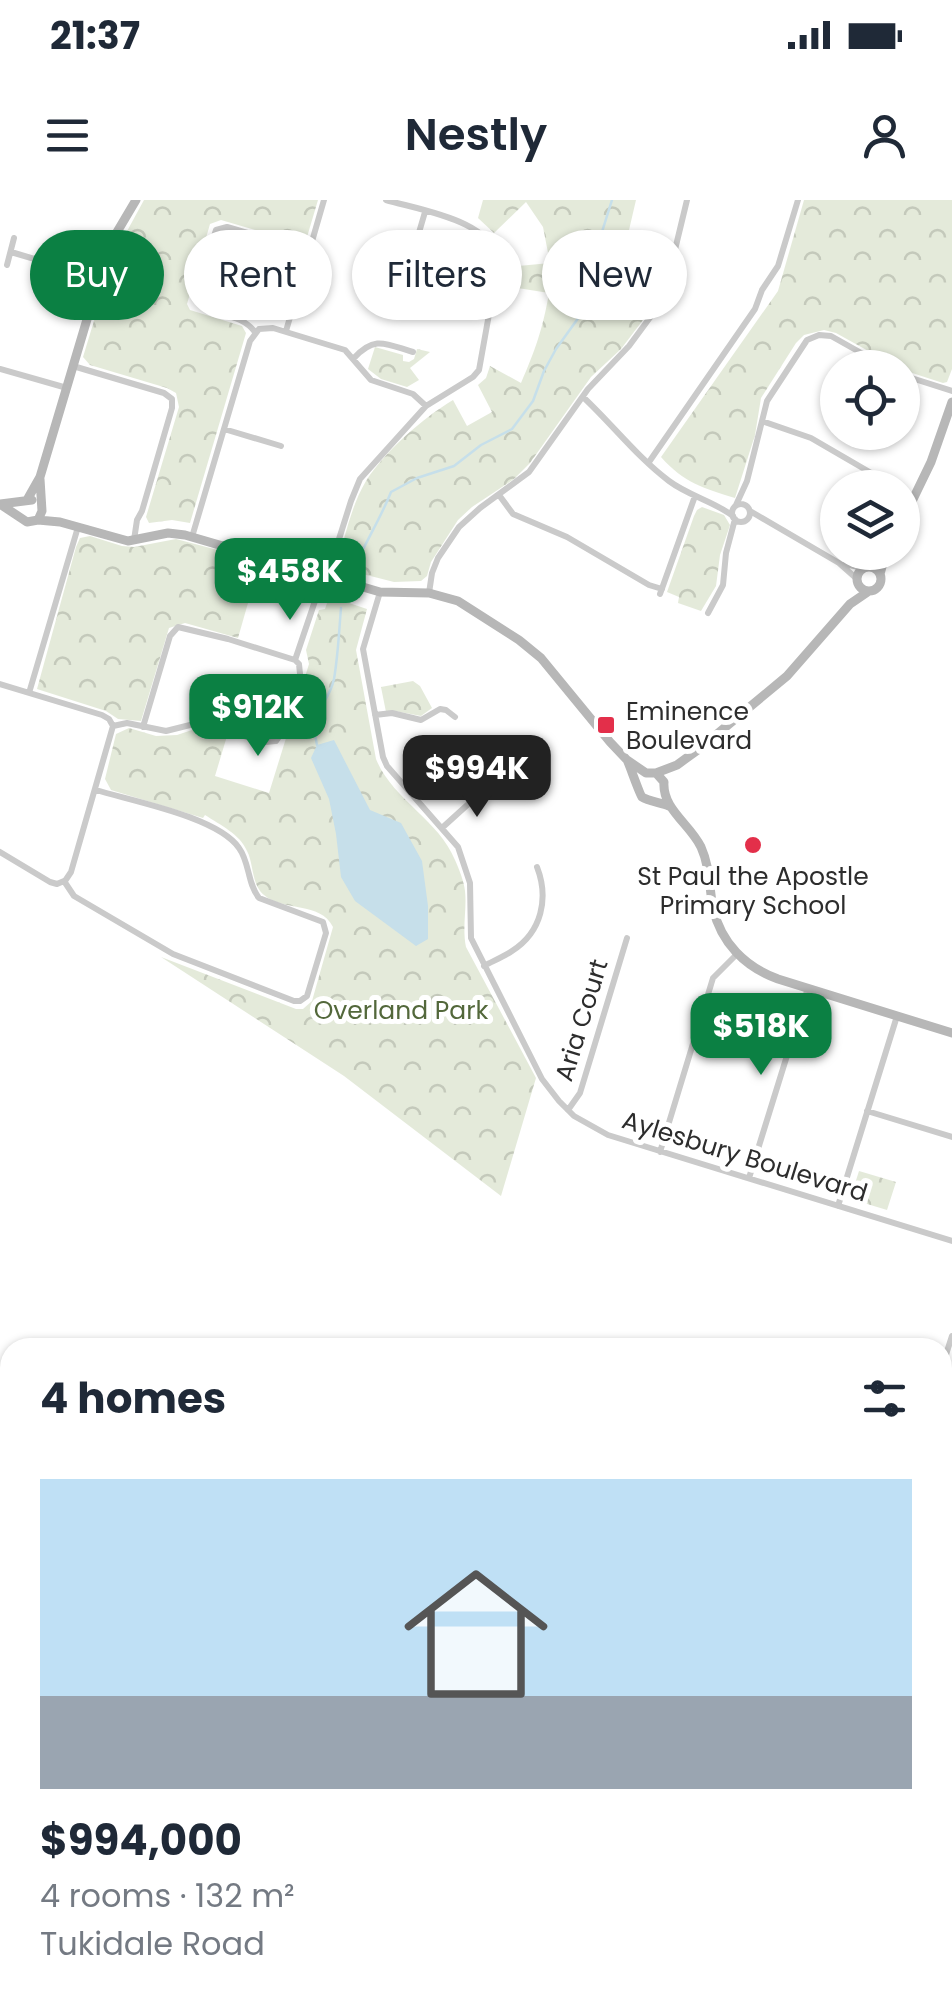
<!DOCTYPE html>
<html lang="en">
<head>
<meta charset="utf-8">
<style>
	body { margin:0; font-family:Poppins,sans-serif; background:#f2f2f3; color:#1f2937; height:100vh; display:flex; flex-direction:column; font-size:38px; white-space:nowrap }
	* { box-sizing:border-box; margin:0 }
	p { font-size:32px; color:#747a83 }
	.icon { flex:none; width:55px; height:55px; fill:none; stroke:currentColor; stroke-width:2; stroke-linecap:round; stroke-linejoin:round }
	.map { position:relative; flex:1; overflow:hidden }
	.panel { position:absolute; left:0px; top:1138px; width:952px; height:672px; display:flex; flex-direction:column; background:#fff; border-radius:30px 30px 0 0; box-shadow:0 2px 8px #0004 }
	.panel>* { flex:none }
	.banner { position:absolute; left:30px; top:30px; width:892px; height:90px; display:flex; gap:20px }
	.tools { position:absolute; left:820px; top:150px; display:grid; gap:20px }
	.tools a { display:grid; place-items:center; width:100px; height:100px; border-radius:50%; background:#fff; box-shadow:0 2px 8px #0004; font-size:50px }
	.price { position:absolute; translate:-50% -85px; padding:0 22px; border-radius:20px; background:#0b8043; color:#fff; font-size:32px; line-height:65px; filter:drop-shadow(0 2px 5px #0008) }
	.price::after { content:''; position:absolute; left:50%; top:60px; width:30px; height:22px; margin-left:-15px; background:inherit; clip-path:polygon(0 0,100% 0,50% 100%) }
	.price.on { background:#222; color:#fff }
	ul { padding:0; list-style:none }
	li { display:grid; align-content:center; gap:20px; height:530px; padding:0 40px }
	li span { display:grid; place-items:center; height:310px; border-radius:0px; color:#555 }
	li>.icon { margin-inline-start:auto }
	span .icon { width:180px; height:180px; fill:#fffc; stroke-width:1 }
	li b { font-size:42px }
	h2 { display:flex; justify-content:space-between; align-items:center; height:120px; padding:0 40px; font-size:42px }
	.tag { padding:0 35px; border-radius:45px; background:#fff; box-shadow:0 2px 8px #0004; font-size:35px; line-height:90px }
	.tag.on { background:#0b8043; color:#fff }
	.status { display:flex; justify-content:space-between; align-items:center; height:70px; padding:0 50px; background:#fff; direction:ltr }
	.status svg { height:28px; fill:currentColor }
	header { display:flex; justify-content:space-between; align-items:center; height:130px; padding:0 40px; background:#fff; font-size:45px; font-weight:600 }
	.map>svg:first-child { display:block }
	.park { fill:url(#park-crowns) }
	.water { fill:#c6dfea }
	.lines { fill:none; stroke-linecap:round; stroke-linejoin:round }
	.stream { stroke:#c6dfea; stroke-width:2.5 }
	.river { stroke:#c6dfea; stroke-width:15 }
	.street { stroke:#cacaca; stroke-width:6 }
	.secondary { stroke:#b7b7b7; stroke-width:9 }
	.poi-dot { fill:#e32f4a; stroke:#fff; stroke-width:4 }
	.labels { text-anchor:middle; stroke-width:10; stroke-linejoin:round; paint-order:stroke }
	.poi-label { font-size:25px; fill:#2d2d2d; stroke:#fff; text-anchor:start }
	.park-label { font-size:25px; fill:#53683b; stroke:#fff }
	.street-label { font-size:25px; fill:#2d2d2d; stroke:#fff }
</style>
</head>
<body>
<div class="status"><b>21:37</b><svg viewBox="0 0 49 12"><path d="M0 12V9h3v3zM5 12V6h3v6zM10 12V3h3v9zM15 12V0h3v12zM26 1h20v11H26zM47 4h2v5h-2z"/></svg></div>
<header><svg class="icon" aria-label="menu" viewBox="0 0 24 24"><path d="M4 6h16M4 12h16M4 18h16"/></svg>Nestly<svg class="icon" aria-label="person" viewBox="0 0 24 24"><circle cx="12" cy="8" r="4"/><path d="M4 21q1-7 8-7t8 7"/></svg></header>
<div class="map">
<svg width="952" height="1809" viewBox="0 0 952 1809">
	<defs>
		<pattern id="park-crowns" width="20" height="18" patternUnits="userSpaceOnUse" patternTransform="scale(2.5)"><rect width="20" height="18" fill="#e4eada"/><path d="M2 6a3 3 0 1 1 6 0M12 15a3 3 0 1 1 6 0" fill="none" stroke="#c4c9bb"/></pattern>
	</defs>
	<rect width="100%" height="100%" fill="#fff"/>
	<path class="park" d="M144 0H318L307 37 297 42 221 20 210 24 187 104 190 110 242 126 246 133 190 323 172 320 149 323 146 317 179 207 176 193 167 188 90 165 83 157 114 55Z
		M483 0H636L626 43 665 53 659 74 651 72 649 77 621 71 611 111 643 120 621 149 591 177 530 263 514 279 472 307 458 320 431 362 427 376 421 381 394 382 343 369 337 364C345 337 351 306 366 281 385 251 423 218 453 200L467 226 492 212 478 185 486 178 490 166 521 183C535 151 543 128 549 93L505 86 508 67 550 63 543 27 526 2 494 33 478 18Z
		M804 0H952V169L947 182 943 183 903 170 902 168 897 167 836 133 824 130 804 135 796 143 761 198 755 235 735 298C703 288 684 283 661 257L778 91Z
		M375 147 403 155V161L409 162 414 159 417 149 430 152 410 168 419 180 407 187 381 179 368 169Z
		M702 307 724 315 730 325 720 355 716 386 701 411 678 403 679 397 667 392 694 316 697 310Z
		M90 336 122 346 134 347 176 339 260 361 238 438 185 423 169 428 141 521 118 519 106 511 37 489 76 347 80 338Z
		M334 398 367 409 356 450 376 559C392 599 439 620 455 660 459 669 464 681 465 691 467 709 462 728 466 747L536 878 501 996 344 876 161 757 296 809H303L312 801 333 727C320 701 284 712 264 695 251 684 254 664 247 651 240 634 220 625 205 615L203 618 111 590 105 579 116 534 129 528 156 536 177 535 198 528 227 536 215 576 269 593 309 464 306 450 319 410 325 409 327 403 323 399Z
		M413 481 420 486 432 508 421 516 395 511 386 512 381 487Z
		M859 971 896 982 887 1010 854 1000 851 996Z
		M455 1800H637L634 1809H452Z"/>
	<path class="water" d="M334 540 370 610 401 623 422 661 428 706V739L416 746 355 701 341 677 336 634 329 599 311 558 317 545Z"/>
	<g class="lines">
		<path class="stream" d="M353 371C364 344 380 320 391 292L417 278 454 266 481 245 512 229 533 201 544 171 556 149 579 117 591 67 612 0
			M317 545C308 509 328 507 334 479 338 456 339 432 341 408"/>
		<path class="river" d="M0 1319 10 1313
			M882 1800 894 1809"/>
		<path class="street" d="M11 52 99 78
			M7 65 14 38
			M408 70 425 12
			M286 131 324 0
			M255 132C238 109 204 119 195 96L216 30 227 27 309 51
			M354 158C375 135 386 144 413 152
			M73 166 164 193 172 199V208L142 311 137 320 134 340
			M0 169 67 188
			M902 175 952 191
			M583 197C612 224 637 257 669 281 689 296 713 301 733 316
			M762 221 811 238 897 288
			M224 229 281 246
			M649 262 755 109 762 90 778 66 798 0
			M499 295 513 314 567 337 649 385 662 389
			M732 313a9 9 0 1 1 18 0a9 9 0 1 1-18 0Z
			M736 305 747 281 767 201 807 140 819 135 831 136 888 168
			M750 311 839 363 857 379
			M192 337 250 141 259 129 273 128 345 150 371 180 413 194 426 206
			M845 364 863 368
			M327 377 351 301 360 279 426 206 473 177 479 170 498 64C497 21 420 10 386 0
			M380 392 363 449 383 557 387 566 458 647 470 683 471 738 542 879 559 901 574 916 608 935 952 1041
			M429 393 432 373 438 358 459 327 480 308 529 272 588 189 629 146 657 108 666 87 687 0
			M660 394 695 296
			M708 413 723 385 726 353 735 319
			M0 484 102 515 109 519 113 526
			M29 493 78 327
			M375 515 392 513 421 520 440 509 446 510 455 517
			M113 526 127 523 166 531 198 523 265 542 276 541 283 531 300 474 299 464 295 460 316 398
			M143 527 170 436 178 427 228 439 295 460
			M443 627 486 588
			M0 652 50 682 57 684 64 681
			M64 681 74 696 173 754 294 801H300L307 796 326 733 323 722 259 698C247 683 250 663 239 648 218 617 132 601 96 590
			M65 681 71 672 113 526
			M484 766C493 761 503 757 512 751 542 732 549 698 537 667
			M568 910 580 893 627 738
			M867 911 952 937
			M660 952 713 778 737 754
			M749 978 808 788
			M838 1006 897 816
			M942 1167 952 1136
			M942 1347 952 1355
			M942 1412 952 1417
			M0 1783 10 1748
			M234 1809 236 1800
			M642 1809 645 1800"/>
		<path class="secondary" d="M27 300 40 277 105 59 117 32 136 0
			M0 304 27 322 38 320 60 322 128 341 168 333 185 335 380 392 429 393 458 401 519 440 541 458 610 542 627 560 646 573H656L677 565 699 549 787 476 850 404 869 391
			M0 304 32 300
			M38 320 42 311 40 279
			M902 322 931 262 952 202
			M857 379a12 12 0 1 1 24 0a12 12 0 1 1-24 0Z
			M880 374 886 352
			M628 562C631 569 640 595 642 597 648 601 662 603 669 606
			M656 573 664 582C662 609 690 624 701 647 710 667 709 687 713 708 721 743 745 767 778 779L952 833"/>
	</g>
	<g class="poi-dot">
		<rect x="596" y="515" width="20" height="20" rx="5"/>
		<circle cx="753" cy="645" r="10"/>
	</g>
	<g class="labels">
		<g class="poi-label">
			<text x="626" y="520">Eminence<tspan x="626" dy="29">Boulevard</tspan></text>
			<text x="753" y="685" text-anchor="middle">St Paul the Apostle<tspan x="753" dy="29">Primary School</tspan></text>
		</g>
		<g class="park-label">
			<text x="401" y="819">Overland Park</text>
		</g>
		<g class="street-label">
			<text transform="translate(581 820) rotate(-73)" y="9">Aria Court</text>
			<text transform="translate(745 956) rotate(17)" y="9">Aylesbury Boulevard</text>
		</g>
	</g>
</svg>
<div class="tools">
<a><svg class="icon" aria-label="locate" viewBox="0 0 24 24"><circle cx="12" cy="12" r="6"/><path d="M12 2v4M12 18v4M2 12h4M18 12h4"/></svg></a>
<a><svg class="icon" aria-label="layers" viewBox="0 0 24 24"><path d="M12 4l9 5-9 5-9-5zM3 14l9 5 9-5"/></svg></a>
</div>
<b class="price" style="left:290px;top:423px">$458K</b>
<b class="price" style="left:258px;top:559px">$912K</b>
<b class="price on" style="left:477px;top:620px">$994K</b>
<b class="price" style="left:761px;top:878px">$518K</b>
<div class="banner">
<a class="tag on">Buy</a>
<a class="tag">Rent</a>
<a class="tag">Filters</a>
<a class="tag">New</a>
</div>
<section class="panel">
<h2>4 homes<svg class="icon" aria-label="filters" viewBox="0 0 24 24"><path d="M4 7h16M4 17h16"/><circle cx="9" cy="7" r="2"/><circle cx="15" cy="17" r="2"/></svg></h2>
<ul>
<li><span style="background:linear-gradient(#bfe0f5 70%,#9aa5b1 0)"><svg class="icon" aria-label="home" viewBox="0 0 24 24"><path d="M3 11l9-7 9 7M6 9v11h12V9"/></svg></span><div><b>$994,000</b><p>4 rooms · 132 m²</p><p>Tukidale Road</p></div></li>
</ul>
</section>
</div>
</body>
</html>
